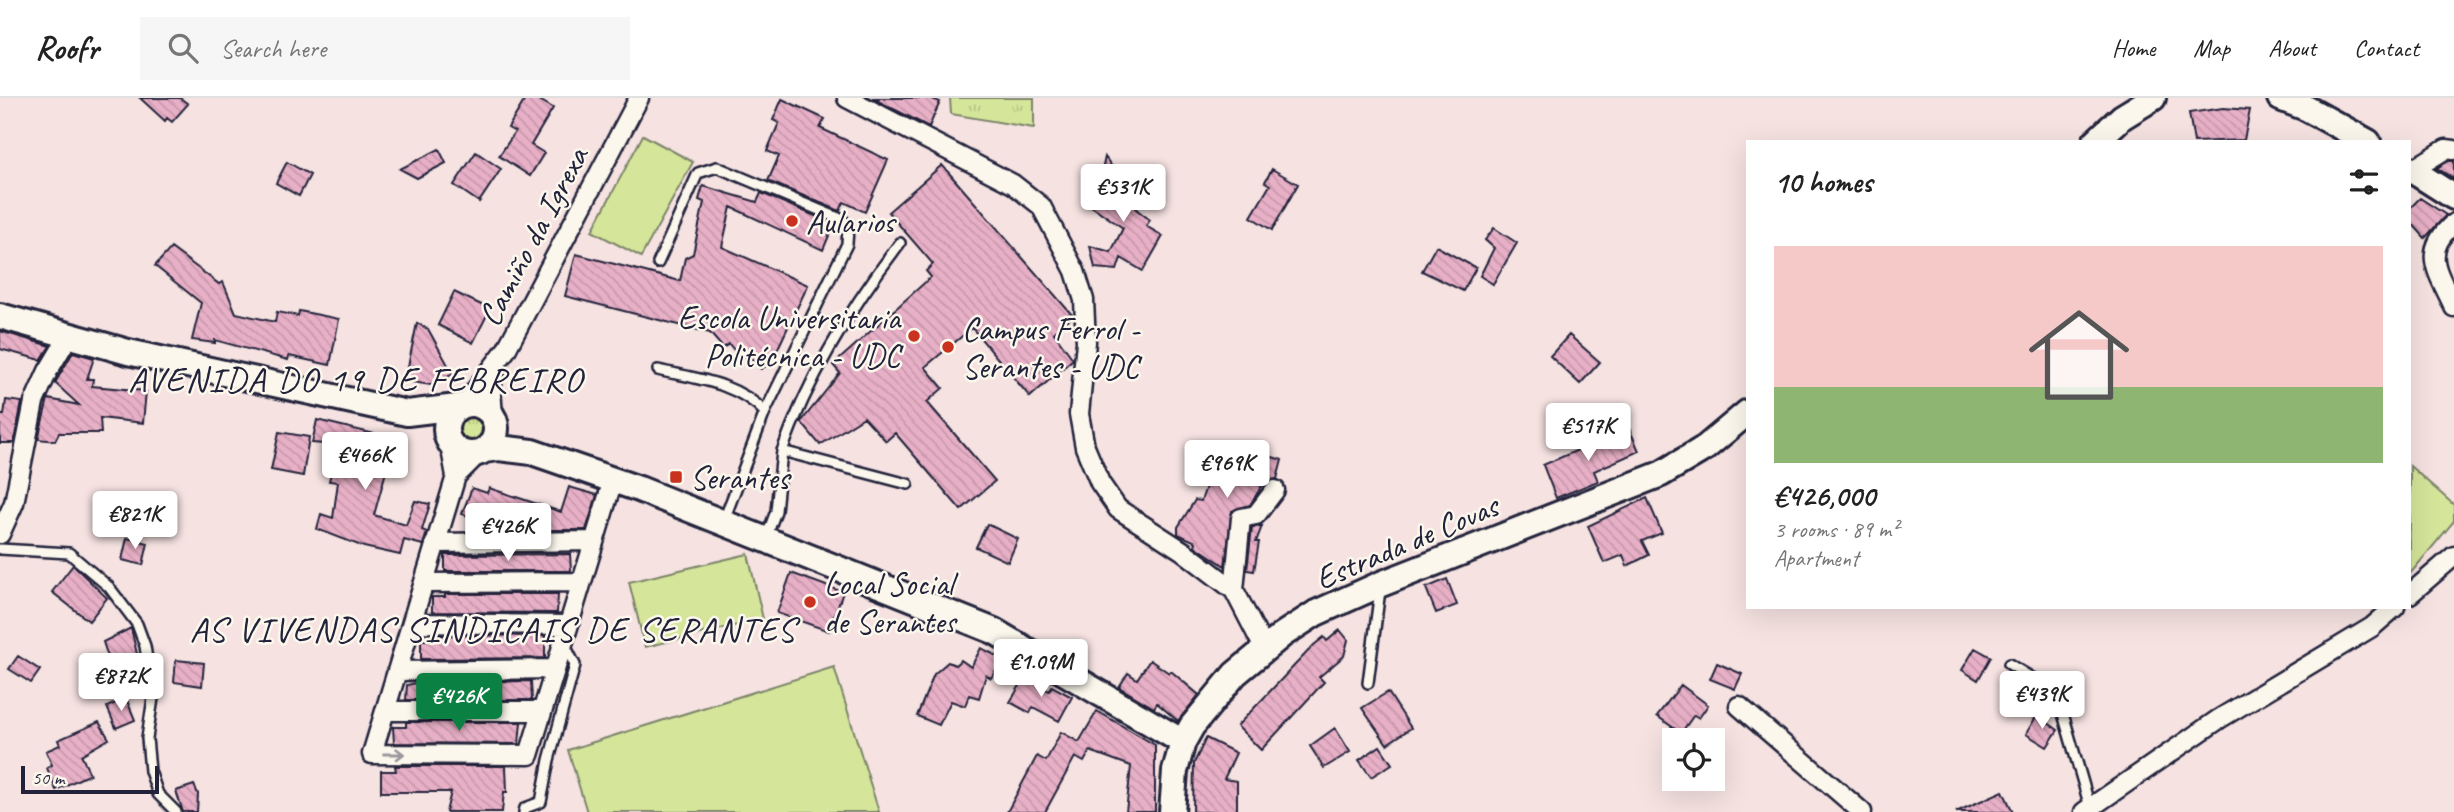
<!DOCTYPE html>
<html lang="en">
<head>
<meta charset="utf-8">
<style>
	body { margin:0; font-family:Caveat,sans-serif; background:#f6f6f6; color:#222; height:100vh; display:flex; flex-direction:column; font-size:26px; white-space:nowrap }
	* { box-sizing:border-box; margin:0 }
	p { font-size:23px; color:#767676 }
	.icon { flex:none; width:38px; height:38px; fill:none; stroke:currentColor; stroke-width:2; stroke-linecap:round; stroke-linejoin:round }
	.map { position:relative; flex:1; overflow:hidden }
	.drawer { position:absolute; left:1746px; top:42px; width:665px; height:469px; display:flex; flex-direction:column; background:#fff; border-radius:0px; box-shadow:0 7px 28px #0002 }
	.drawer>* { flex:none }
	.tools { position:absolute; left:1662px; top:630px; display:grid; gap:14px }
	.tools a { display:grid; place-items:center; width:63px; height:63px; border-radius:0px; background:#fff; box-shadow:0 7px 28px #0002; font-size:35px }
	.scale { position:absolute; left:21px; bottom:18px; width:138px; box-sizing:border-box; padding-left:7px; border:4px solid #22223b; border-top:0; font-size:19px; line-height:24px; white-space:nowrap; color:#22223b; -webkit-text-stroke:5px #fbf7ec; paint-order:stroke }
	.price { position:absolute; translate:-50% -60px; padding:0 16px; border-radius:7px; background:#fff; color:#222; font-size:23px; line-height:46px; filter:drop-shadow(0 2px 4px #0008) }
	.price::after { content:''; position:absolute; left:50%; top:42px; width:21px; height:16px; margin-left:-10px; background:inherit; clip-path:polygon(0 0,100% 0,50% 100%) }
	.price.current { background:#0b8043; color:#fff }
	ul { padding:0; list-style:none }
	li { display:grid; align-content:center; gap:14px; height:371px; padding:0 28px }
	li+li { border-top:2px solid #e0e0e0 }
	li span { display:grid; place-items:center; height:217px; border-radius:0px; color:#555 }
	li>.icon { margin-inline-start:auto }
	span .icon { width:126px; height:126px; fill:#fffc; stroke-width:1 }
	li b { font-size:30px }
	h2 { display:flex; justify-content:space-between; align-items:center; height:84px; padding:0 28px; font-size:30px }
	header { display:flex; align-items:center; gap:42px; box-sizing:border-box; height:98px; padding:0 35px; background:#fff; border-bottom:2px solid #e0e0e0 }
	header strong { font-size:33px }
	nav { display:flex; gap:38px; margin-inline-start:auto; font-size:24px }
	.search { width:490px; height:63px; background:#f6f6f6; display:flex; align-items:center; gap:18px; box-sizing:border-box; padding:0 24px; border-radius:0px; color:#767676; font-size:26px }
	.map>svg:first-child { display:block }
	.grass { fill:url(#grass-tufts); stroke:#7c846a; stroke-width:2 }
	.park { fill:#d5e599; stroke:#7c846a; stroke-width:2 }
	.building { fill:url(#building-back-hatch); stroke:#22223b; stroke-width:2 }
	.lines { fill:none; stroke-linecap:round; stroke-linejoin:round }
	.lane-casing { stroke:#22223b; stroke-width:14 }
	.street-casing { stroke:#22223b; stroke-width:23 }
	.secondary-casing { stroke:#22223b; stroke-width:30 }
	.lane { stroke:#fbf7ec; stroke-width:9 }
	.street { stroke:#fbf7ec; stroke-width:18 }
	.secondary { stroke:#fbf7ec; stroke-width:24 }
	.oneway { stroke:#99979c }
	.poi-dot { fill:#c8321e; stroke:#fbf7ec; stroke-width:2.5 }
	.labels { text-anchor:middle; stroke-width:5; stroke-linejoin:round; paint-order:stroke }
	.poi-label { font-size:33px; fill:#22223b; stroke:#fbf7ec; text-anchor:start }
	.street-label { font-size:33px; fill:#22223b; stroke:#fbf7ec }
	.neighbourhood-label { font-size:35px; letter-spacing:2px; fill:#22223b; stroke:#fbf7ec }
</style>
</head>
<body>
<header>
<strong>Roofr</strong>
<div class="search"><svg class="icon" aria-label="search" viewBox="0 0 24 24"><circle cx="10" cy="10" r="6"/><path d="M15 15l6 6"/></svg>Search here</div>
<nav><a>Home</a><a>Map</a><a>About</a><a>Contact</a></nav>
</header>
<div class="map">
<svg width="2454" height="714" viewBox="0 0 2454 714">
	<defs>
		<pattern id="grass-tufts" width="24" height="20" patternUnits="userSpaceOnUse" patternTransform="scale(1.75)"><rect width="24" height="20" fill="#d5e599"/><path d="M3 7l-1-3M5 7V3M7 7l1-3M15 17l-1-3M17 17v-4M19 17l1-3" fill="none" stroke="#b7c485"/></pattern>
		<pattern id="building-back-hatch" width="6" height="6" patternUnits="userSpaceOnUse" patternTransform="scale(1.75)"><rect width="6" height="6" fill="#e8b0c6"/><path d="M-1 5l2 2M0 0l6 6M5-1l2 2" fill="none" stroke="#c797ab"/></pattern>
	</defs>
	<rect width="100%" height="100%" fill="#f5e2e1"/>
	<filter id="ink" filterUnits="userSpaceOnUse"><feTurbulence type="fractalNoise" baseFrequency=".0143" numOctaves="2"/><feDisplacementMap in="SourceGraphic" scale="14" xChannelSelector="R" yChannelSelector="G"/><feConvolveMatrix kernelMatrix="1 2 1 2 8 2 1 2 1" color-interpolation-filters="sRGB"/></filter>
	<g filter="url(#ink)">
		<path class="grass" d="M950 0H1034V30L951 16Z
			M458 330a13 13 0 1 1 26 0a13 13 0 1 1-26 0Z"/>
		<path class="park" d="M643 37 693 64 641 159 592 133Z
			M2410 368 2454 407V423L2410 476Z
			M748 456 763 521 645 549 629 484Z
			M834 569 879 714H587L568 652Z"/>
		<path class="building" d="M140 0H180L188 6 172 24 167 20 165 23Z
			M526 0H536L553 10 531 47 544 55 530 78 499 58 515 34 508 30Z
			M872 0H930L940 4 929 29Z
			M782 1 825 21 820 30 888 62 865 114 844 104 840 113 768 83 779 58 767 53 779 25 773 22Z
			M2223 10 2250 12 2244 42 2194 44 2189 15Z
			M439 51 446 65 417 80 400 71Z
			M476 54 501 71 479 104 454 87Z
			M1105 59 1129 92 1142 103 1136 111 1150 122 1146 128 1163 138 1143 173 1121 160 1117 172 1095 170 1090 148 1111 154 1123 130 1090 107 1096 100Z
			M2449 63H2454V81L2437 70Z
			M287 64 310 77 299 98 276 85Z
			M942 67 1073 218 1054 235 1073 261 1030 299 972 230 925 269 943 290 927 304 995 383 961 412 895 335 886 343 864 319 820 347 801 324 840 275 833 267 931 179 926 173 933 166 888 114Z
			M1272 71 1298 86 1272 132 1251 119 1270 87 1265 84Z
			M703 88 757 104 761 95 834 126 823 152 731 109 722 149 808 187 771 265 761 271 748 257 741 261 729 246 723 250 710 235 565 198 576 156 680 183 685 160 693 156 704 104 699 102Z
			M2420 100 2446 117 2425 140 2410 123V110Z
			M1494 130 1517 145 1493 186 1480 178 1494 150 1485 142Z
			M1436 148 1476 170 1463 193 1422 173Z
			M171 150 219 186 223 184 236 215 275 224 277 214 298 218 299 213 339 221 330 267 289 258 288 262 215 242V245L192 242 201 205 155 168Z
			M454 194 490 211 473 245 438 227Z
			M417 225 428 231 453 276 431 287 405 283Z
			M0 233 50 248 41 262 0 251Z
			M1569 237 1600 264 1580 286 1550 258Z
			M73 254 94 260 87 281H93L92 288 146 293 143 325 100 320 101 335H59L55 343 38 341 48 301 79 307 55 285Z
			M6 302 22 304 14 345H0V317H4Z
			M317 322 395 341 374 417 406 427 415 403 430 406 422 432 427 434 423 447 404 442 400 457 364 449 317 431 321 416 333 420 338 384 329 383 338 347 312 345Z
			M1629 330 1639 353 1594 373 1598 383 1556 400 1543 367Z
			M279 334 309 339 303 378 271 372Z
			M1237 348 1282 362 1277 381 1263 386 1250 407 1232 413 1225 468 1195 448 1196 444 1178 436V429L1195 402 1201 403 1215 363 1232 368Z
			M569 389 597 397 586 432H525L487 419 486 424 462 416 472 390 487 395 489 390 561 414Z
			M1647 400 1662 435 1642 443 1649 457 1627 468 1623 457 1604 465 1588 428Z
			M987 426 1018 441 1008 464 976 449Z
			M1259 428H1262L1256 444H1259L1254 473 1247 472 1252 430Z
			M127 440 148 445 143 467 122 462Z
			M570 456 571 473H445V457Z
			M73 467 107 500 89 523 52 494Z
			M791 475 843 494 829 533 777 515Z
			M1447 481 1457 507 1436 515 1426 490Z
			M445 496H558L557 515 432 514V499H445Z
			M131 530 142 578 121 584 116 570 112 571 103 544Z
			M1340 532 1348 542 1344 558 1319 579 1324 584 1261 652 1237 628 1314 547 1324 539 1327 543Z
			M432 537 545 538V560L421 561V542H432Z
			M981 550 1003 561 991 580 986 577 979 600 969 597 965 608 951 603 939 627 917 618 934 576 948 564 955 567 961 562 971 569Z
			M1975 550 1991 559 1978 582 1962 572Z
			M18 558 40 572 31 585 9 571Z
			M176 562 204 565 202 588 174 584Z
			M1150 562 1169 575 1171 573 1199 597 1178 623 1157 605 1154 610 1119 589 1128 575 1137 581Z
			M1717 565 1742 576 1735 591 1710 581Z
			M1025 579 1049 593 1052 588 1072 599 1059 623 1033 609 1030 615 1010 604Z
			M531 583 532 602H406L407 587 421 584Z
			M1681 587 1708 607 1699 620 1694 617 1681 635 1657 618Z
			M1388 594 1411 630 1387 646 1362 610Z
			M126 600 135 622 116 630 107 609Z
			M1097 613 1155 647V714H1126L1131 668 1090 653 1084 664 1075 659 1045 714H1007L1037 658 1046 663 1061 634 1079 644Z
			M2037 617 2058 632 2047 649 2026 636Z
			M99 624 109 641 81 657 90 676 56 692 47 670 52 667 46 653 60 647 58 642Z
			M406 624H521L519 646 394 645 393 629H406Z
			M1335 630 1350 654 1324 670 1310 648Z
			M1206 640 1236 655 1224 681 1237 683V714H1193L1194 665Z
			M1380 648 1392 666 1371 679 1359 662Z
			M395 668H506L507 694H504L502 714H446L451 694H381V673H396Z
			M194 687 198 696 197 714H183L176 693Z
			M2003 693 2013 714H1956Z"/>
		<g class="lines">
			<defs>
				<path id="lane" d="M658 165 698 75 717 69 843 122 848 130 847 146 765 314
					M658 272C696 281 736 284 765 314L724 422
					M782 353C809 278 851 209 900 145
					M766 440 776 413 782 353 908 386
					M0 451 69 455 109 489 137 526 145 548 153 600 147 640 150 673 158 696 176 714
					M2009 566 2057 595 2090 709
					M1368 585 1380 492
					M524 714 525 710 541 704 549 662 575 567 564 545"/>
				<path id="street" d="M847 0 1013 86 1041 108 1075 173 1084 202 1086 244 1079 316 1085 349 1100 385 1118 411 1183 453 1234 492 1264 550
					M2412 72 2446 51 2454 52
					M2454 125C2420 155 2438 173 2454 209
					M465 306 506 252 639 0
					M493 319 491 290 495 273
					M450 346 456 378
					M480 354 456 378 372 656 529 657 613 382
					M0 436 14 405 34 304 48 273 70 236
					M435 445 594 443
					M424 485 581 484
					M1234 492 1241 420 1256 417 1275 392
					M2410 496 2454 458
					M412 525 568 527
					M397 573 555 571
					M1739 608 1862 714
					M385 613H541
					M2084 714 2219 621 2372 529 2395 509"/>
				<path id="secondary" d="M2280 0 2306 10 2368 44
					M2095 44 2122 19 2153 0
					M2410 71 2454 99
					M0 218 128 254 407 315 457 309
					M446 331a25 25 0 1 1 50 0a25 25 0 1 1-50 0Z
					M484 352 499 350 532 354 639 391 994 533 1183 644
					M1172 714 1175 673 1183 644 1192 628 1235 576 1282 537 1316 515 1381 486 1661 376 1705 350 1748 314"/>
			</defs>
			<use href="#lane" class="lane-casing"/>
			<use href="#street" class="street-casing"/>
			<use href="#secondary" class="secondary-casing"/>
			<use href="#lane" class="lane"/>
			<use href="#street" class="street"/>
			<use href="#secondary" class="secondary"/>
		</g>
		<defs><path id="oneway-shaft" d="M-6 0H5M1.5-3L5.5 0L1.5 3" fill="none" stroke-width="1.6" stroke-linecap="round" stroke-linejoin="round" transform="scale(1.75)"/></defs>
		<use class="oneway" href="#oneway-shaft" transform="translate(394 656)"/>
	</g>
	<g class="poi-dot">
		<circle cx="792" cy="123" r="7"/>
		<circle cx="914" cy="238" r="7"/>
		<circle cx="948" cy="249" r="7"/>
		<rect x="669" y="372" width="14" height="14" rx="3.5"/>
		<circle cx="810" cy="504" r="7"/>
	</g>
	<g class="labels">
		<g class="poi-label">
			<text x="806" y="135">Aularios</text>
			<text x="900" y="231" text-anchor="end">Escola Universitaria<tspan x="900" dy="38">Politécnica - UDC</tspan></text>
			<text x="962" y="242">Campus Ferrol -<tspan x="962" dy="38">Serantes - UDC</tspan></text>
			<text x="690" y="391">Serantes</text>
			<text x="824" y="497">Local Social<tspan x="824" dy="38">de Serantes</tspan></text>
		</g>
		<g class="street-label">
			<text transform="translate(532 138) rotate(-62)" y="12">Camiño da Igrexa</text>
			<text transform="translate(1406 443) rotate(-23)" y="12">Estrada de Covas</text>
		</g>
		<g class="neighbourhood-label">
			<text x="356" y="293">AVENIDA DO 19 DE FEBREIRO</text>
			<text x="493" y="543">AS VIVENDAS SINDICAIS DE SERANTES</text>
		</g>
	</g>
</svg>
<div class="tools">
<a><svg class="icon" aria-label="locate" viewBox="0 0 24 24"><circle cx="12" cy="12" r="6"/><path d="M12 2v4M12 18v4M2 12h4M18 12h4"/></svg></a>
</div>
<div class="scale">50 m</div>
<b class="price" style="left:1123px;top:126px">€531K</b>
<b class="price" style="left:1588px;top:365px">€517K</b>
<b class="price" style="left:365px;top:394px">€466K</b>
<b class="price" style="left:1227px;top:402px">€969K</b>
<b class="price" style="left:135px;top:453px">€821K</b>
<b class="price" style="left:508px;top:465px">€426K</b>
<b class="price" style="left:1041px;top:601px">€1.09M</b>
<b class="price" style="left:121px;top:615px">€872K</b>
<b class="price" style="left:2042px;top:633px">€439K</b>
<b class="price current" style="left:459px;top:635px">€426K</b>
<section class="drawer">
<h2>10 homes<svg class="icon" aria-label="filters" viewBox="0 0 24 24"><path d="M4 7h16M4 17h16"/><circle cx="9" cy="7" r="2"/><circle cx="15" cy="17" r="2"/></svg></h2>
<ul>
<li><span style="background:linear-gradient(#f6c9c9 65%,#8fb573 0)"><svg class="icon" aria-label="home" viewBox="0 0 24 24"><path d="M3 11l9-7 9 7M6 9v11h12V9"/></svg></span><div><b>€426,000</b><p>3 rooms · 89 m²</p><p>Apartment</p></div></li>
</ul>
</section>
</div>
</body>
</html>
